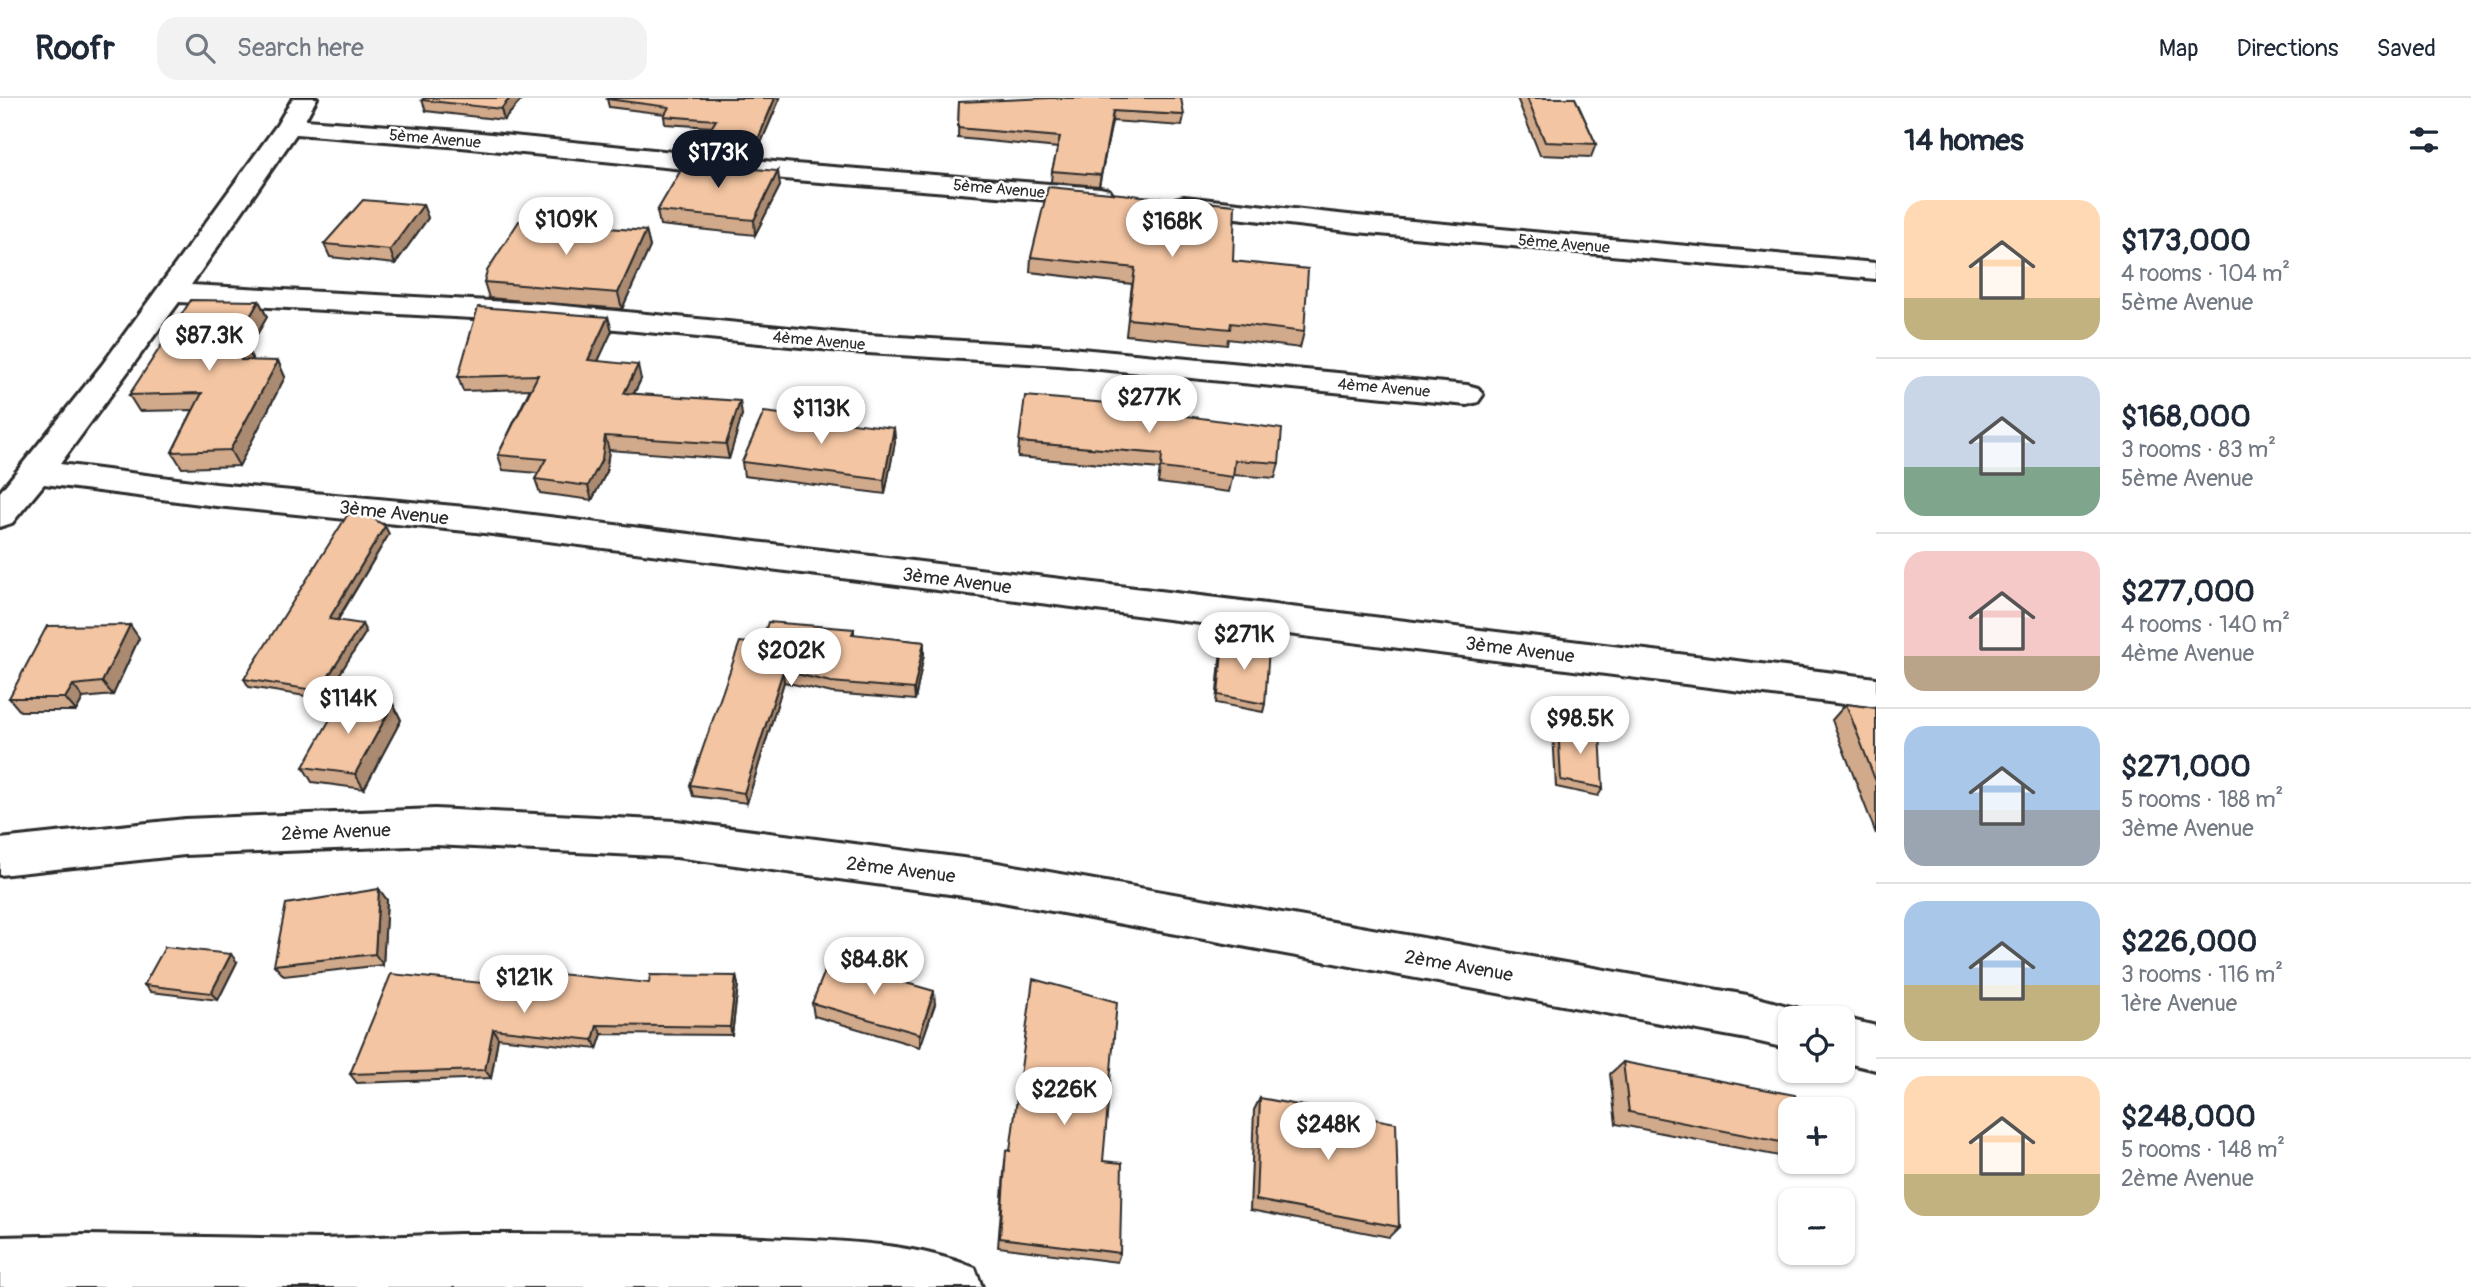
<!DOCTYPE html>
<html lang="en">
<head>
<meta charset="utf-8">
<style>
	body { margin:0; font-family:Pangolin,sans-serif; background:#f2f2f3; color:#1f2937; height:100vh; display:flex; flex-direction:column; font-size:26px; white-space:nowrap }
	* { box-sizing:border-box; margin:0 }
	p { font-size:23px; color:#747a83 }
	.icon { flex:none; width:38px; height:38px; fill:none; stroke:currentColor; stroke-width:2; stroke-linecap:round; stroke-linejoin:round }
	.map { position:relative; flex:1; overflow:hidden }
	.drawer { display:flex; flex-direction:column; background:#fff; width:595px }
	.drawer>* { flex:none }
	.buttons { position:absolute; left:1778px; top:908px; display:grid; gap:14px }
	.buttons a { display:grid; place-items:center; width:77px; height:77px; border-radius:14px; background:#fff; box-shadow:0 2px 5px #0004; font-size:35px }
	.price { position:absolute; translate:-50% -60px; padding:0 16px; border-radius:24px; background:#fff; color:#222; font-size:23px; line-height:46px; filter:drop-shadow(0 2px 4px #0008) }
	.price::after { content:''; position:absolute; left:50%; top:42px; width:21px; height:16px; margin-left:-10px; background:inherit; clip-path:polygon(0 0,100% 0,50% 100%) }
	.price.current { background:#111827; color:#fff }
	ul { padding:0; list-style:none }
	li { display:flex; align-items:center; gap:21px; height:175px; padding:0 28px }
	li+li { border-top:2px solid #e0e1e3 }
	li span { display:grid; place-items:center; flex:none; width:196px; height:140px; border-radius:21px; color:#555 }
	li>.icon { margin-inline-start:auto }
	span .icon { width:84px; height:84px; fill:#fffc; stroke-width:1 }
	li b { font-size:30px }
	h2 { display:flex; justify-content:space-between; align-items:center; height:84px; padding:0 28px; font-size:30px }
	header { display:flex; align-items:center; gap:42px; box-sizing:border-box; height:98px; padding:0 35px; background:#fff; border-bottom:2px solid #e0e1e3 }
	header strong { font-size:33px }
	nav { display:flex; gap:38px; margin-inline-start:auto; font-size:24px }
	.search { width:490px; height:63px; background:#f2f2f3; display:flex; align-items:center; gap:18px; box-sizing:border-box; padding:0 24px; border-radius:21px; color:#747a83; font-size:26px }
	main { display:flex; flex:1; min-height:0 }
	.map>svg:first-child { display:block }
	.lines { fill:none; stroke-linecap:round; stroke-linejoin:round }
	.minor-casing { stroke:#2b2b2b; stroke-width:6 }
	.minor { fill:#fff; fill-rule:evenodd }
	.wall { fill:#d1a98b; stroke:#2b2b2b; stroke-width:2 }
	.shaded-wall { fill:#aa8a71; stroke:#2b2b2b; stroke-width:2 }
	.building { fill:#f3c5a2; stroke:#2b2b2b; stroke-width:2 }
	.labels { text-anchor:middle; stroke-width:5; stroke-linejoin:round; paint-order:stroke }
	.far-street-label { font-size:16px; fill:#2b2b2b; stroke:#fff }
	.street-label { font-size:19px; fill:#2b2b2b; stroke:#fff }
</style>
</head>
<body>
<header>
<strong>Roofr</strong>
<div class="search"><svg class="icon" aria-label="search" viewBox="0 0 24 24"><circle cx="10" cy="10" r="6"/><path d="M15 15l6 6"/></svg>Search here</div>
<nav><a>Map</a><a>Directions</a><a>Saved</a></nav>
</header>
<main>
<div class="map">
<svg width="1876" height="1189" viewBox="0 0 1876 1189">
	<rect width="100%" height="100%" fill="#fff"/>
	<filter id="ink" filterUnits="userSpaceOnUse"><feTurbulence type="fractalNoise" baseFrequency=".0143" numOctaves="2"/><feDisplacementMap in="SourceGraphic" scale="14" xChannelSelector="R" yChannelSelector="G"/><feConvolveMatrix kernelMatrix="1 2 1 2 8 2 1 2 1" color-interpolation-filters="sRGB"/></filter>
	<g filter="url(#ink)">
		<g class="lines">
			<defs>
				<path id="minor" d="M293 0H317L305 22 461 33 795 66 1100 90 1109 92 1113 98 1109 104 1100 106 795 82 461 49 296 36 191 187 544 206 852 236 1059 249 1467 287 1478 290 1483 297 1478 304 1467 307 1059 267 852 254 544 224 179 204 60 366 216 386 476 410 1876 580V610L476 434 216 408 44 386 12 425 0 429V394L102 267 277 27Z
					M1184 99 1357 118 1876 165V181L1357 134 1175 113 1171 107 1175 101Z
					M435 711 676 723 986 763 1747 897 1806 913 1810 920H1790V951L1747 941 986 801 676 759 435 747 185 757 0 777V741L185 721Z
					M1841 920H1843L1876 928V972L1843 964Z
					M459 1136C561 1136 662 1136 764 1140 834 1143 909 1143 975 1170L982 1189H0V1139L87 1137 324 1141Z"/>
			</defs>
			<use href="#minor" class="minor-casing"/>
			<use href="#minor" class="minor"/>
		</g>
		<path class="wall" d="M523 0 504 22 426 13 422 2Z
			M780 0 755 59 702 54 701 46 711 29 665 26 664 18 665 16 609 9 607 1Z
			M1517 0H1575L1596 46 1591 59 1540 57Z
			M959 4 1184 17 1182 28 1112 23 1099 88 1051 84 1052 73 1058 50 958 40Z
			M744 66 745 70 780 88 755 137 660 127 657 113Z
			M423 107 428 120 395 166 330 159 324 146Z
			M646 133 650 149 622 211 489 200 484 184Z
			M1031 159 1233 163 1304 234 1300 250 1228 241 1227 247 1126 237 1132 186 1030 174Z
			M259 203 267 219 248 252 253 263H278L285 279 239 368 182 370 172 354 193 312 139 313 129 297Z
			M608 219 612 233 598 263 641 281 634 296 742 317 729 361 609 352 606 375 592 402 540 395 535 381 539 375 503 372 498 357 530 291 463 293 458 279Z
			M1119 309 1279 365 1275 380 1233 377 1229 394 1158 385 1160 371 1018 359 1019 344Z
			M894 330 895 344 885 396 744 378 742 364Z
			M389 436 338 522 366 534 324 601 249 589 244 581Z
			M130 527 139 540 113 597 83 600 76 613H20L9 600Z
			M854 531V537L924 544V556L915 602 832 595 784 584 747 705 693 698 690 687 761 546Z
			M1223 543 1265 606 1263 614 1216 605 1221 551Z
			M393 606 401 622 364 691 312 684 303 669Z
			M1846 606 1876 610V736L1832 622Z
			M1558 626 1603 690 1598 698 1556 689 1553 634Z
			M379 791 387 802 383 867 284 878 274 867Z
			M237 864 218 902 151 894 144 887Z
			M736 878 738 887 732 937 602 936 597 951 498 940 491 980 357 985 350 976 513 888 649 885Z
			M812 905 935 906 920 949 814 918Z
			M1623 964 1790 1012V1059L1789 1060 1616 1026 1610 976Z
			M1260 1000 1399 1129 1389 1139 1250 1112 1254 1012Z
			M1010 1053 1103 1063 1120 1155 1117 1164 998 1149 1005 1062Z"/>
		<path class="shaded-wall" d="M510 0H523L504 22 501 11Z
			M775 0H780L755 59 754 51Z
			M1113 13 1112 23 1099 88 1101 77Z
			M778 73 780 88 755 137 754 122Z
			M423 107 428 120 395 166 390 152Z
			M646 133 650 149 622 211 618 195Z
			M259 203 267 219 248 252 256 268 249 279 231 251Z
			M608 219 612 233 592 276 588 262Z
			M278 263 285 279 239 368 230 352Z
			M638 267 641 281 627 309 624 295Z
			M740 303 742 317 729 361 726 346Z
			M894 330 895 344 885 396 884 382Z
			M605 338 609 352 606 375 592 402 588 388Z
			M385 428 389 436 333 529 329 521Z
			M362 526 366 534 324 601 319 593Z
			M130 527 139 540 113 597 102 584Z
			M924 544V556L915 602 914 591Z
			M783 573 784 584 747 705 744 695Z
			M73 587 83 600 76 613 65 600Z
			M393 606 401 622 364 691 355 676Z
			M379 791 387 802 383 867 375 856Z
			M231 856 237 864 218 902 211 895Z
			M736 878 738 887 732 937 730 929Z
			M934 893 935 906 920 949V936Z
			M597 927 602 936 597 951 593 942Z
			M493 931 498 940 491 980 485 972Z"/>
		<path class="building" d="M424 0H510L501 11 422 2Z
			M608 0H775L754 51 701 46 716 22 664 18 669 9 607 1Z
			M1050 0H1181L1184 17 1113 13 1101 77 1052 73 1060 39 958 30 959 4Z
			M1527 0H1575L1596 46 1545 44Z
			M688 60 744 66 743 70 778 73 754 122 657 113Z
			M1048 89 1235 107 1233 163 1308 171 1304 234 1231 225 1230 231 1128 221 1135 170 1031 159Z
			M363 102 423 107 390 152 324 146Z
			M519 123 646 133 618 195 484 184 487 173Z
			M191 202 259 203 231 251H247L241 262 278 263 230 352 172 354 202 295 129 297Z
			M478 209 608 219 588 262 638 267 624 295 740 303 726 346 605 338 602 361 588 388 535 381 546 361 498 357 538 277 458 279Z
			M1025 298 1119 306V309L1282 331 1279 365 1235 362 1233 379 1161 370 1162 356 1019 344Z
			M764 314 894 330 884 382 742 364Z
			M348 416 369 418 385 428 329 521 362 526 319 593 244 581Z
			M768 524 854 531 852 536 924 544 914 591 831 584 783 573 744 695 690 687 740 544 761 546Z
			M130 527 102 584 73 587 65 600H9L47 528Z
			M1223 543 1269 550 1265 606 1218 597Z
			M342 600 393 606 355 676 303 669Z
			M1846 606 1876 610V684Z
			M1558 626 1600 635 1603 690 1561 682Z
			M379 791 375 856 274 867 286 806Z
			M165 849 231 856 211 895 144 887Z
			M829 863 934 893 920 936 812 905Z
			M518 872 649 885 650 877 736 878 730 929 597 927 593 942 493 931 485 972 350 976 391 876 513 888Z
			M1033 881 1117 904 1103 1063 1122 1065 1120 1155 1000 1140 1006 1052 1010 1053Z
			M1623 964 1795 997 1798 1012H1790V1046L1629 1014Z
			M1260 1000 1396 1025 1399 1129 1256 1102Z"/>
	</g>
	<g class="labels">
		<g class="far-street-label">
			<text transform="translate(435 40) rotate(5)" y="6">5ème Avenue</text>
			<text transform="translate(999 90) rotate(5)" y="6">5ème Avenue</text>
			<text transform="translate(1564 145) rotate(5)" y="6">5ème Avenue</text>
			<text transform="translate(819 242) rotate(5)" y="6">4ème Avenue</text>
			<text transform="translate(1384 289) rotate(5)" y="6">4ème Avenue</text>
		</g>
		<g class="street-label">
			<text transform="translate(394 414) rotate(6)" y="7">3ème Avenue</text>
			<text transform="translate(957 482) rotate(7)" y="7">3ème Avenue</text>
			<text transform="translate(1520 551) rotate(7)" y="7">3ème Avenue</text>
			<text transform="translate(336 733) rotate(-2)" y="7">2ème Avenue</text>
			<text transform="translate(901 771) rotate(7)" y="7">2ème Avenue</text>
			<text transform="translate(1459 867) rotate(10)" y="7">2ème Avenue</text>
		</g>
	</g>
</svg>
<div class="buttons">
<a><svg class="icon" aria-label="locate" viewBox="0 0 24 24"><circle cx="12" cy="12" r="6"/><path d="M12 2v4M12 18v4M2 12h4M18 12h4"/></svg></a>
<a>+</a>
<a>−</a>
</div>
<b class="price current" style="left:718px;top:92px">$173K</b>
<b class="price" style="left:566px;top:159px">$109K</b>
<b class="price" style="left:1172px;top:161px">$168K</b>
<b class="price" style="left:209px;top:275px">$87.3K</b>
<b class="price" style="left:1149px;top:337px">$277K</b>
<b class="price" style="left:821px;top:348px">$113K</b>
<b class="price" style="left:1244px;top:574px">$271K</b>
<b class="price" style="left:791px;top:590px">$202K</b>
<b class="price" style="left:348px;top:638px">$114K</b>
<b class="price" style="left:1580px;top:658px">$98.5K</b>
<b class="price" style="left:874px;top:899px">$84.8K</b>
<b class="price" style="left:524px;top:917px">$121K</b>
<b class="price" style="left:1064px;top:1029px">$226K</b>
<b class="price" style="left:1328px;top:1064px">$248K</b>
</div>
<section class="drawer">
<h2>14 homes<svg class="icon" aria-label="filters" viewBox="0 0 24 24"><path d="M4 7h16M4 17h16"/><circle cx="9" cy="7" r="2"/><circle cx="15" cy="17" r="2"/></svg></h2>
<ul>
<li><span style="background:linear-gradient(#ffd9b3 70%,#c2b280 0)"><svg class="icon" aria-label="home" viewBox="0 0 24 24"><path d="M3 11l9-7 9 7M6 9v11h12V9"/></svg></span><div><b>$173,000</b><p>4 rooms · 104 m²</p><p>5ème Avenue</p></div></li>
<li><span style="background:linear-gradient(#c9d6e8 65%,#7fa58c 0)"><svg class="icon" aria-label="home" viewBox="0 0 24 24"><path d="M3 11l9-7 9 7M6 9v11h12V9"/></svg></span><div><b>$168,000</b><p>3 rooms · 83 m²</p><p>5ème Avenue</p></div></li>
<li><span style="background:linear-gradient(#f6c9c9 75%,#b9a48a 0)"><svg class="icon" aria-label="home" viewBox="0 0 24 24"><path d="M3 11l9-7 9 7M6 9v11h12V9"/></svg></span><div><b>$277,000</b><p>4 rooms · 140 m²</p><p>4ème Avenue</p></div></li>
<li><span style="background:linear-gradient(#a9c7e8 60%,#9aa5b1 0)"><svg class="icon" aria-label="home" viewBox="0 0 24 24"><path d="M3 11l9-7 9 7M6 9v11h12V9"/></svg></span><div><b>$271,000</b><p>5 rooms · 188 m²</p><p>3ème Avenue</p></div></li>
<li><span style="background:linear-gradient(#a9c7e8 60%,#c2b280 0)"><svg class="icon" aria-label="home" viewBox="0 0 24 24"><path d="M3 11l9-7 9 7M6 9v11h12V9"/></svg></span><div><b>$226,000</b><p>3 rooms · 116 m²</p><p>1ère Avenue</p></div></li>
<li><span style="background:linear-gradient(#ffd9b3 70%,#c2b280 0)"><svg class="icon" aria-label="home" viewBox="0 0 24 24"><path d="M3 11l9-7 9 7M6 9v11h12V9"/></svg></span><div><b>$248,000</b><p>5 rooms · 148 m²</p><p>2ème Avenue</p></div></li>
</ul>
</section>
</main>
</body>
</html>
